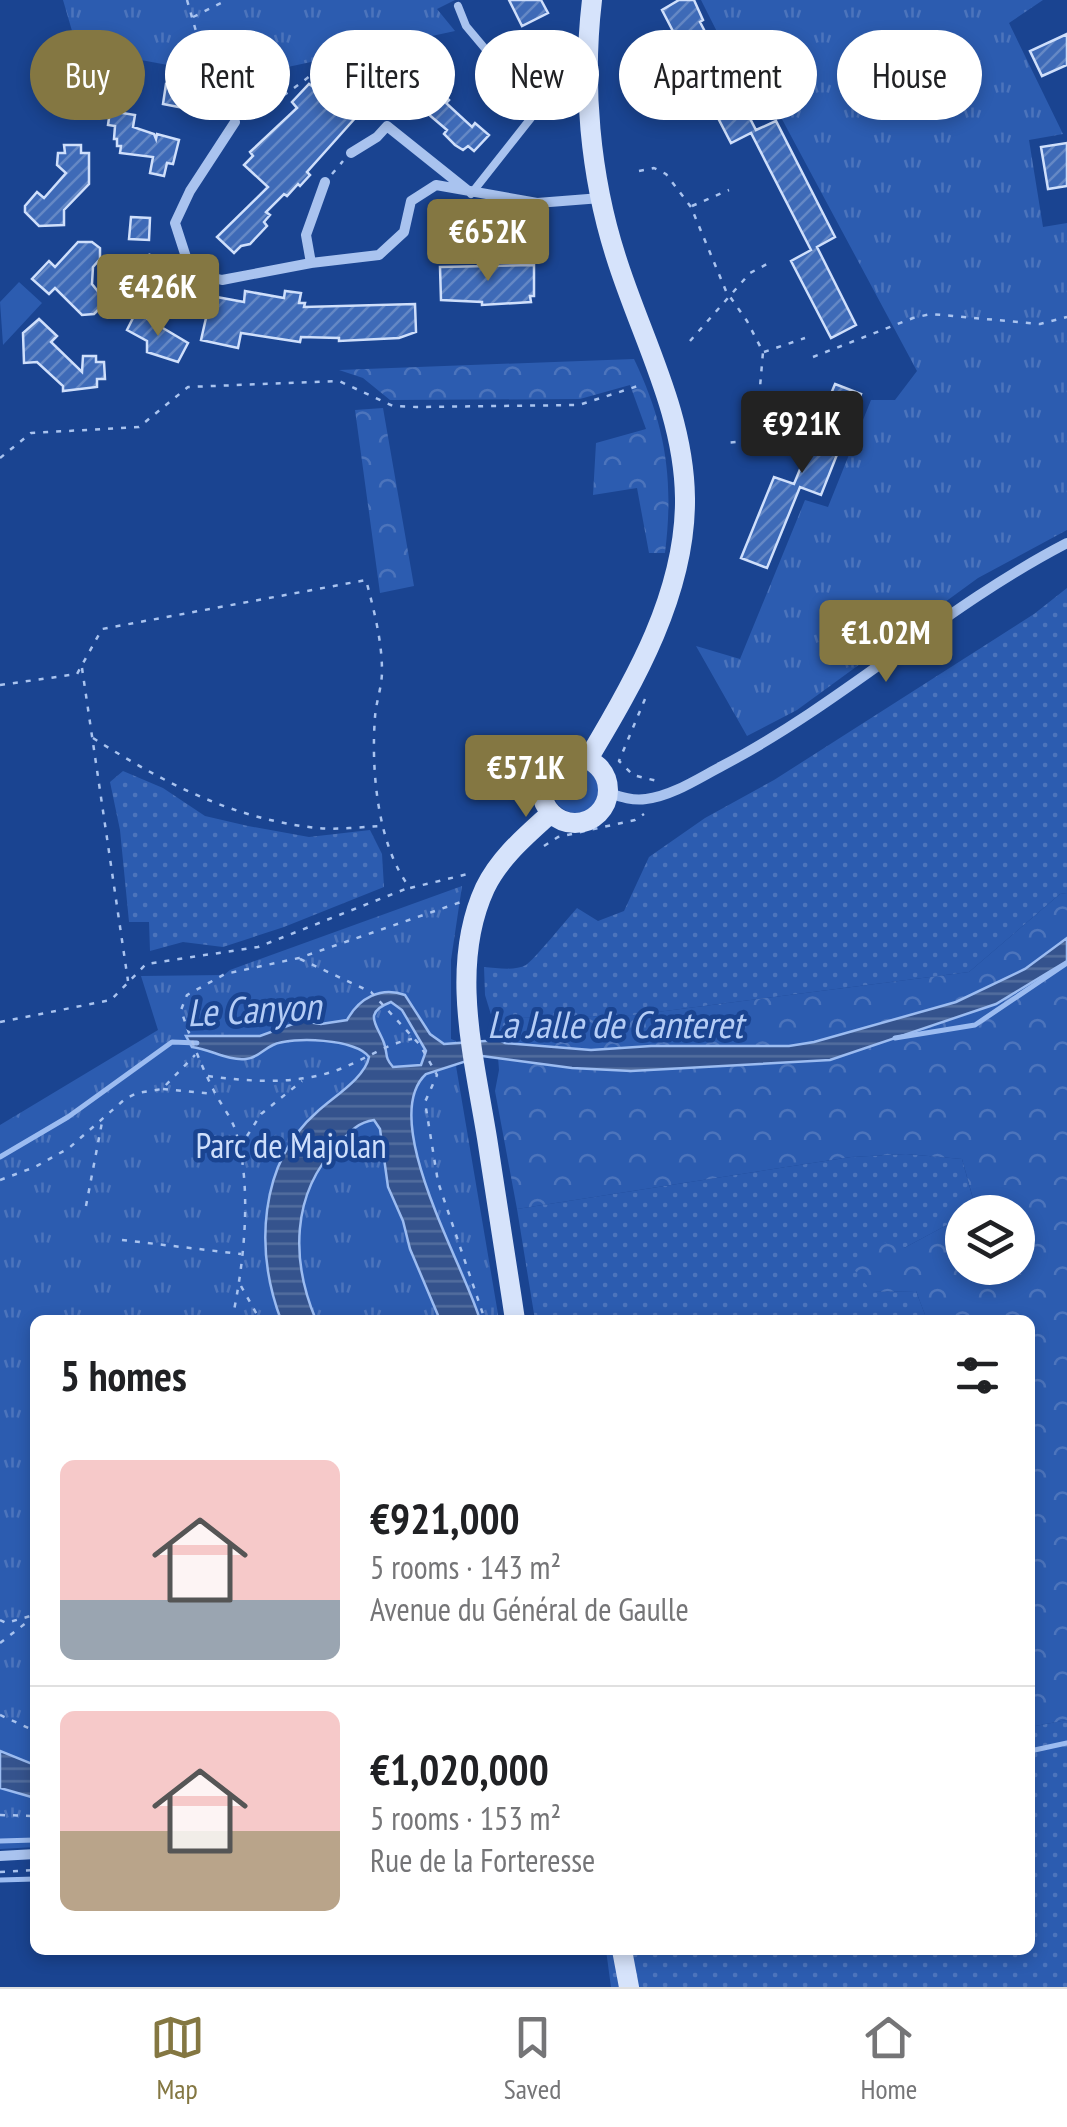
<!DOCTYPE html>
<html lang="en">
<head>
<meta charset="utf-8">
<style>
	body { margin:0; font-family:"PT Sans Narrow",sans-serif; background:#f6f6f6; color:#202124; height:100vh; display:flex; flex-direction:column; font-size:38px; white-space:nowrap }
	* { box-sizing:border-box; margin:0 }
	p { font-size:32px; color:#757577 }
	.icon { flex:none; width:55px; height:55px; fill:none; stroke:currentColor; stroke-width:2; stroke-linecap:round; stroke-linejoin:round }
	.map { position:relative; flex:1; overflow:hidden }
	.drawer { position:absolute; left:30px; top:1315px; width:1005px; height:640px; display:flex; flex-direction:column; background:#fff; border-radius:15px; box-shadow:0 5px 15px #0003 }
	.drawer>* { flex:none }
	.banner { position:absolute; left:30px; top:30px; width:1008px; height:90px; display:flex; gap:20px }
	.buttons { position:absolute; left:945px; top:1195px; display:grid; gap:20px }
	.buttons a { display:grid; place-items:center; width:90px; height:90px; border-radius:50%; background:#fff; box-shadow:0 5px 15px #0003; font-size:50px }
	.price { position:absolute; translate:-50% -85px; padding:0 22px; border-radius:10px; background:#847742; color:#fff; font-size:32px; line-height:65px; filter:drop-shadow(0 2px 5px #0008) }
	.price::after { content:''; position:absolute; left:50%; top:60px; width:30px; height:22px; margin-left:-15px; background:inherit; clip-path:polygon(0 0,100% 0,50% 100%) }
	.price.selected { background:#222; color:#fff }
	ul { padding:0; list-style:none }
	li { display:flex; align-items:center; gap:30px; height:250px; padding:0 30px }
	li+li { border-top:2px solid #e0e0e0 }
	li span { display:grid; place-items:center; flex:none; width:280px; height:200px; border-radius:15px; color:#555 }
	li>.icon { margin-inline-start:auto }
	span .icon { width:120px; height:120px; fill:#fffc; stroke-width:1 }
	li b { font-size:42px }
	h2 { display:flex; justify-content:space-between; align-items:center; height:120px; padding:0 30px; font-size:42px }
	.pill { padding:0 35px; border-radius:45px; background:#fff; box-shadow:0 5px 15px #0003; font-size:35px; line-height:90px }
	.pill.selected { background:#847742; color:#fff }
	.tabs { display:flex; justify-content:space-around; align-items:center; height:140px; border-top:2px solid #e0e0e0; background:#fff; font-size:28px; color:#757577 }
	.tabs a { display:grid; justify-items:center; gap:5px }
	.tabs .selected { color:#847742 }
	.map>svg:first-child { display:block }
	.grass { fill:url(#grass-dots) }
	.forest { fill:url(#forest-crowns) }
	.park { fill:url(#park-tufts) }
	.garden { fill:#2c5cb0 }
	.water { fill:url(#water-rules); stroke:#9cbcf1; stroke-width:2.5; fill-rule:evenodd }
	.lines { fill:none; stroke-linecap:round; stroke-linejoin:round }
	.stream { stroke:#9cbcf1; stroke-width:5 }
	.building { fill:url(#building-hatch); stroke:#cfdffb; stroke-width:2.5 }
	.path { stroke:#a9c3ef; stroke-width:2.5; stroke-dasharray:5 8; stroke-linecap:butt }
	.lane { stroke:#a9c3ef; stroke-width:8 }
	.street { stroke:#a9c3ef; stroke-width:10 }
	.secondary { stroke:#d6e3fb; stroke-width:20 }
	.labels { text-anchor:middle; stroke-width:9; stroke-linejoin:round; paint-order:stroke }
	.park-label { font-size:35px; fill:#cfdffb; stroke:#1a4491 }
	.water-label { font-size:38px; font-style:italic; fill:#b5cdf6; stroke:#1a4491 }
</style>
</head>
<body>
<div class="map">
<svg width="1067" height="1987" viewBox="0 0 1067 1987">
	<defs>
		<pattern id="grass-dots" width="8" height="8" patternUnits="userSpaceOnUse" patternTransform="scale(2.5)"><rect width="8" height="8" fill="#2c5cb0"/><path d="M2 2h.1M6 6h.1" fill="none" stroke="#4c74bc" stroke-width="1.8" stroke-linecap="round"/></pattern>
		<pattern id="forest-crowns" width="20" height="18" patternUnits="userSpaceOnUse" patternTransform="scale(2.5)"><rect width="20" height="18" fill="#2c5cb0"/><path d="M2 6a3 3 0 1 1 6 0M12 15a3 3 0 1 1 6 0" fill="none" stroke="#4c74bc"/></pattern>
		<pattern id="park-tufts" width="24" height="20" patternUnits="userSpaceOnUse" patternTransform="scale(2.5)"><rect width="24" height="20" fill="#2c5cb0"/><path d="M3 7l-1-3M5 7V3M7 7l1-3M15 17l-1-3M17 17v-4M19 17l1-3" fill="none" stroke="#4c74bc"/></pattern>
		<pattern id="water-rules" width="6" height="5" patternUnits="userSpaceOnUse" patternTransform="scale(2.5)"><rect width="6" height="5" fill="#35538d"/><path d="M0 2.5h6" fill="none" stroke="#536d9e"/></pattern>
		<pattern id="building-hatch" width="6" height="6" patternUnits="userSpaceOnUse" patternTransform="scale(2.5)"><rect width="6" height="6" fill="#3e6ab7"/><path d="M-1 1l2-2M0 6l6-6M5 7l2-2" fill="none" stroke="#6588c5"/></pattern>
	</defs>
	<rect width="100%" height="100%" fill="#1a4491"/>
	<path class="grass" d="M1067 588V893L1060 894 969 972 634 1015 516 1018 496 1031 485 995 484 967C497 968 515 971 526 965 533 961 567 919 577 908L598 921 624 911 649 857 705 818 774 780 1034 614Z
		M123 771 163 788 205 816 248 826 309 837 370 830 382 854 384 887 284 927 223 947 183 942 150 951 149 922H129L120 830 110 782Z
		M906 1154 962 1159 976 1210 962 1212V1217L904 1248 872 1292 916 1291 927 1320H535L517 1209 851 1157Z
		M1067 1720V1987H611L606 1950H1030V1727Z"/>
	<path class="forest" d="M634 359C666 426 674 480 665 553H649L637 488 593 495 596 443 646 429 630 385 580 399 390 400 363 378 339 370Z
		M383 408 414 586 380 593 355 410Z
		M1067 893V1720L1030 1727V1320H927L916 1291 872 1292 853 1268 878 1241 904 1248 962 1217V1268H1018V1212H970L976 1209 962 1159 906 1154 851 1157 517 1209 495 1091 499 1070 496 1031 516 1018 634 1015 969 972 1060 894Z"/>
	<path class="park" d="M63 0H455L437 9 455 31 237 78 77 48Z
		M701 0H1043L1009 23 1063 134 1029 140 1043 227 1067 223V530L978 578 797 710 747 736 696 646 740 659 805 500 828 507 871 400H895L917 371 776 108 759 115Z
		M462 886 451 960V1039L456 1041 460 1063 456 1066 499 1320H35V1847L0 1849V1125L158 1030 141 976 224 975 230 970Z"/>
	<path class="garden" d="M19 282 42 303 3 345 0 302Z
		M553 790a23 23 0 1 1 46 0a23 23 0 1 1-46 0Z"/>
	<path class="water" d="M1067 938V961L996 1004 830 1060 631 1071 572 1068 482 1056 426 1074C377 1119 465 1267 480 1320H440L410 1249 403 1221 388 1187 380 1129 374 1120C357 1122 348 1134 337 1146 291 1194 291 1261 316 1320H281C255 1251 258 1164 317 1112 333 1097 365 1078 369 1057 357 1039 292 1036 273 1045 262 1050 258 1058 246 1059 228 1061 210 1049 192 1047L186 1036H260L301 1021 321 1024 347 1020C359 998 381 986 405 995L430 1034 444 1044 499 1040 505 1043 591 1050 651 1046H789L814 1042 956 1002 1025 969ZM391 1002 402 1010 426 1051 421 1065 393 1067C384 1057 388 1054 384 1043 377 1024 362 1013 391 1002Z
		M0 1751 35 1765V1798L0 1788Z"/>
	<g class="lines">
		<path class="stream" d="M895 1038 975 1025 1067 963
			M0 1157 68 1117 172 1042 197 1043
			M1030 1751 1067 1743
			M0 1841 35 1840
			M0 1880 35 1879"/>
	</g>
	<path class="building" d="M509 0H541L548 13 522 26Z
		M679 0H694L703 20 700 22 756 130 776 121 835 237 817 247 856 325 831 338 791 261 811 250 751 133 731 143 662 10Z
		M1067 34V65L1042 76 1030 51Z
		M408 66 420 78 425 73 439 85 436 88 449 100 446 103 472 127 475 123 489 135 474 151 468 146 463 150 455 145 444 134 447 130 393 84Z
		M129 67 139 92 104 102 96 78Z
		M332 74 361 100 353 113 357 116 307 172 310 175 300 186 298 184 287 196 284 194 266 212 270 215 264 222 267 226 250 244 241 246 234 253 217 237 268 187 244 165 253 156 250 152 297 108 292 102 309 84 312 86 317 80 322 84Z
		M166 84 198 89 194 110 163 104Z
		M110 111 135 115 133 127 154 134 156 139 157 134 179 140 173 164 167 163 164 176 150 173 153 157 120 153 121 146H117V139H114L115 126 108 125Z
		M1067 143V186L1048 189 1041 147Z
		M64 145H81V153H89V184L64 210V225L39 226 25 212V206L37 192 44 198 66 173 57 165 58 153H65Z
		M131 217 150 218 149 240 129 239Z
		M78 242H92L100 248V259L93 267 92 284 100 294 102 306 94 314 82 315 55 288 49 294 32 279 49 261 55 267Z
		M149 255V261L163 257 172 292 148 300 135 259Z
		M534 265V296H530L531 302 482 305V302L441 300 440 267Z
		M245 291 284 298 285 291 301 293 299 303H305L304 307 415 304 416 332 399 338 339 341V338L301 337 300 342 241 333 238 348 201 340 211 296 244 302Z
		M136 312 188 343 178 362 147 352V341L127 330Z
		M39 319 57 336 51 342 82 372 83 356H96V362H104L105 379H97V387L63 391V386L37 362 24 363 23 333Z
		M835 384 861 394 821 495 800 487 767 568 741 558 774 477 794 484Z"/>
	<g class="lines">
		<path class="path" d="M187 0 200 45 229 110
			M193 17 227 0
			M259 104C284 103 309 72 331 63 361 77 374 84 375 120
			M639 171 654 168 666 174 691 207 726 291 747 321 763 352 756 434 748 441 724 443
			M332 174 343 161
			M692 206 729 190
			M690 341 750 273 767 264
			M764 352 805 338
			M813 357 913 318 931 314 1040 324 1067 317
			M0 458 31 433 139 427 188 387 339 381 393 406 416 407 579 405 641 385
			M82 668 128 981
			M0 685 77 674 102 629 366 580C374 610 382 641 382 671 382 687 376 702 375 717 371 769 377 845 410 888L472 873
			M645 699 619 761 633 775 661 782
			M93 738C164 783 233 819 317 828 337 830 360 827 380 826
			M544 846 558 837 635 820 644 814
			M300 959 371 992 420 1045 437 1075 425 1102 438 1182 485 1320
			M0 1022 111 1000 146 964 258 947 408 888
			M208 1076C252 1082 298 1085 340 1069 364 1060 386 1044 412 1039
			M163 1089 215 1094
			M240 1147 261 1114 302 1081
			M0 1180 35 1167 69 1148 125 1099 137 1093 162 1089 195 1055
			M86 1206 103 1117
			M122 1240 241 1254
			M241 1286 260 1320
			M232 1320C244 1264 253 1185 235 1129 230 1115 219 1102 213 1089 200 1063 190 1037 181 1010L187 995 225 974 299 958 461 902
			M0 1620 6 1623 34 1615
			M0 1643 35 1616
			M0 1715 35 1731
			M0 1815 35 1816
			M0 1872 35 1870"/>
		<path class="lane" d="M458 6 466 26 529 101 531 118 471 194"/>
		<path class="street" d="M235 122 190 191 175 223 186 257 202 275 222 280 311 263 379 255 404 232 411 201 436 185 537 203 601 198
			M351 153 377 137 387 126 467 190
			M311 263 306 235 325 182
			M609 793C621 797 633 801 646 799 672 796 699 778 722 766 844 702 945 606 1067 543
			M0 1856 35 1854"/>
		<path class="secondary" d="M542 790a33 33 0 1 1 66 0a33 33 0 1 1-66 0Z
			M588 759C635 681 686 592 685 498 684 412 641 337 616 257 590 176 582 84 592 0
			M515 1320C506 1259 496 1198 487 1138 474 1057 449 966 485 888 500 857 527 835 551 813
			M622 1950 629 1987"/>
	</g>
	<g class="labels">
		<g class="park-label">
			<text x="291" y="1158">Parc de Majolan</text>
		</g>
		<g class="water-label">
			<text transform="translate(254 1010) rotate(-3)" y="13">Le Canyon</text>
			<text x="615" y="1038">La Jalle de Canteret</text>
		</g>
	</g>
</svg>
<div class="buttons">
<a><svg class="icon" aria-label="layers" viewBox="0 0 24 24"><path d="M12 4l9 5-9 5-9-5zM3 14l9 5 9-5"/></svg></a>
</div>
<b class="price" style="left:488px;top:284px">€652K</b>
<b class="price" style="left:158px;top:339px">€426K</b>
<b class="price selected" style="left:802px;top:476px">€921K</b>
<b class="price" style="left:886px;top:685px">€1.02M</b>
<b class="price" style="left:526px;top:820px">€571K</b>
<div class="banner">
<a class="pill selected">Buy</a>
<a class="pill">Rent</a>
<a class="pill">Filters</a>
<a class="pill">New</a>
<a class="pill">Apartment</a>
<a class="pill">House</a>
</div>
<section class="drawer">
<h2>5 homes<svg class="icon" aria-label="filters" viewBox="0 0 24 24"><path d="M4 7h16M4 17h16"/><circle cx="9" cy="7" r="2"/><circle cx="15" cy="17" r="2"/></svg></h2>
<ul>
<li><span style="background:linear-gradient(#f6c9c9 70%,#9aa5b1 0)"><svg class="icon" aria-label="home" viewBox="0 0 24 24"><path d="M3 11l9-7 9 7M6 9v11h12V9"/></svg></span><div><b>€921,000</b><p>5 rooms · 143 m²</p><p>Avenue du Général de Gaulle</p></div></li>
<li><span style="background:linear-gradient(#f6c9c9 60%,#b9a48a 0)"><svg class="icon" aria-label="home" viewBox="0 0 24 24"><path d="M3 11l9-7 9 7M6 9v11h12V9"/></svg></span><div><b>€1,020,000</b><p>5 rooms · 153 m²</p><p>Rue de la Forteresse</p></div></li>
</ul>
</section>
</div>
<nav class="tabs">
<a class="selected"><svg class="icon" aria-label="map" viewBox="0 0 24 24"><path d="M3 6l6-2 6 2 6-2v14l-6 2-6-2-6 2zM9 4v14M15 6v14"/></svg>Map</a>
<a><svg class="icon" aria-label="saved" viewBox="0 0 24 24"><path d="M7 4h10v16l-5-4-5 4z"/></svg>Saved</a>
<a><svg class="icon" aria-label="home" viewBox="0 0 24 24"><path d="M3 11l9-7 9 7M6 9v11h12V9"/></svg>Home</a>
</nav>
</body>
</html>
